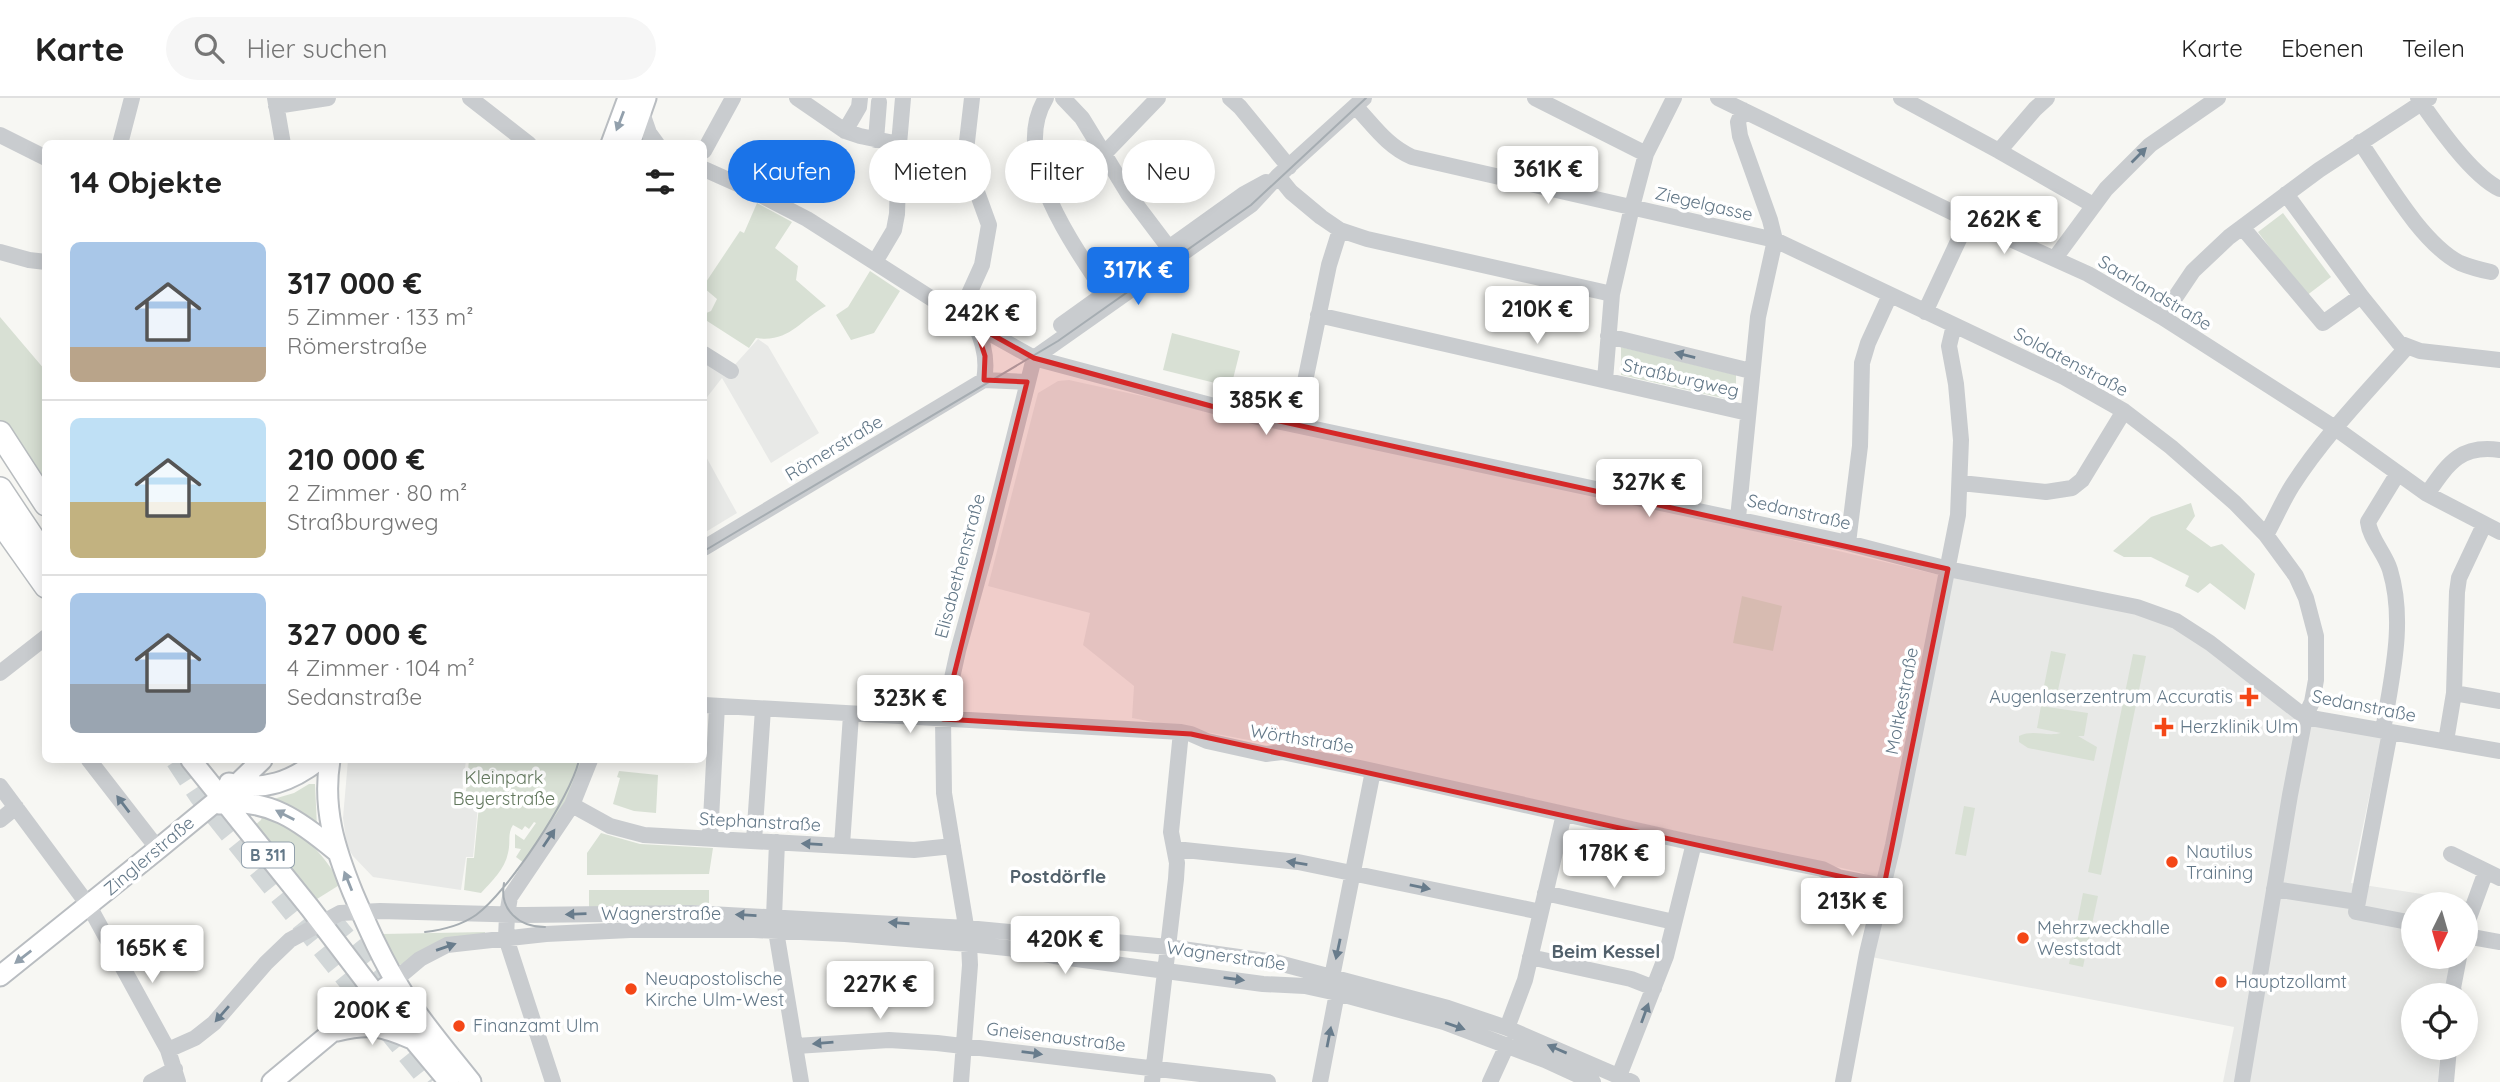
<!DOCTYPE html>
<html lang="de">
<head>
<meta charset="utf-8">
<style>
	body { margin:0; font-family:Quicksand,sans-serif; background:#f6f6f6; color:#222; height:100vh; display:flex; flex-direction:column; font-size:26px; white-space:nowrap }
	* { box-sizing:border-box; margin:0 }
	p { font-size:23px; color:#767676 }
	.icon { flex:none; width:38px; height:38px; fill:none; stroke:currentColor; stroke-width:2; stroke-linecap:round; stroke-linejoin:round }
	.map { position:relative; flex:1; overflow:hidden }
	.side { position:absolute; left:42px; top:42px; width:665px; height:623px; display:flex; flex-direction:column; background:#fff; border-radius:10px; box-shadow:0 4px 18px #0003 }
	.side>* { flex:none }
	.banner { position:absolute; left:728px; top:42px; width:665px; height:63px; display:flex; gap:14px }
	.needle { width:46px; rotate:185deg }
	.controls { position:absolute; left:2401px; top:794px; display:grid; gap:14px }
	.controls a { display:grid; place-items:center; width:77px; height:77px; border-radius:50%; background:#fff; box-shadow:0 4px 18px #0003; font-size:35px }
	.price { position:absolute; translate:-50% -60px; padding:0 16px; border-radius:7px; background:#fff; color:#222; font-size:23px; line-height:46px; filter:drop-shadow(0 2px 4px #0008) }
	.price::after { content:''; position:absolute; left:50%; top:42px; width:21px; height:16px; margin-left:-10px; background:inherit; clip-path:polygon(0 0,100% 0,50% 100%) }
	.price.active { background:#1a73e8; color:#fff }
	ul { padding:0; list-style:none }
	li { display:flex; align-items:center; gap:21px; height:175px; padding:0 28px }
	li+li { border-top:2px solid #e0e0e0 }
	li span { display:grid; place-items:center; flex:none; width:196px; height:140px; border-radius:10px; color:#555 }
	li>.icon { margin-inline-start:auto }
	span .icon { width:84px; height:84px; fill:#fffc; stroke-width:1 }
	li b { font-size:30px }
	h2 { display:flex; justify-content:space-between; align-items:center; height:84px; padding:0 28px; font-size:30px }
	.chip { padding:0 24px; border-radius:32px; background:#fff; box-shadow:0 4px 18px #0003; font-size:24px; line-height:63px }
	.chip.active { background:#1a73e8; color:#fff }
	header { display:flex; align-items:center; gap:42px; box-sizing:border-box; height:98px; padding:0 35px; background:#fff; border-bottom:2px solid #e0e0e0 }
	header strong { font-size:33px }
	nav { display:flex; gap:38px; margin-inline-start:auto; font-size:24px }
	.search { width:490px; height:63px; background:#f6f6f6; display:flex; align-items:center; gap:18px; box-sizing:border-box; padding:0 24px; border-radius:38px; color:#767676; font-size:26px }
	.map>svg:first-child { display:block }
	.built { fill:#e8e9e7 }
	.green { fill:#d8e0d4 }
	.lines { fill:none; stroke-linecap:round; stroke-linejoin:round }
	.highway-tunnel { stroke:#d2d7d8; stroke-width:23; stroke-dasharray:23 11; stroke-linecap:butt }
	.major-casing { stroke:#b9bdc1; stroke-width:23 }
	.highway-casing { stroke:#b8bcbf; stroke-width:26 }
	.minor { stroke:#c9cccf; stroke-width:16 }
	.major { stroke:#fff; stroke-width:19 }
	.highway { stroke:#fff; stroke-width:23 }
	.tram { stroke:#a6adb2; stroke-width:2 }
	.oneway { fill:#92a0ac }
	.oneway2 { fill:#687c8c }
	.marked { fill:#d62828; fill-opacity:0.2; stroke:#d62828; stroke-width:5; stroke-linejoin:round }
	.poi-dot { fill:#f44717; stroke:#fff; stroke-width:2.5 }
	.labels { text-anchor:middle; stroke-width:7; stroke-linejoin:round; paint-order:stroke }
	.shield { fill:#fff; stroke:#92a0ac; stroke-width:2 }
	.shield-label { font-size:16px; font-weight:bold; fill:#637888 }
	.street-label { font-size:18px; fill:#637888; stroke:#fff }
	.poi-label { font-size:18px; fill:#637888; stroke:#fff; text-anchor:start }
	.park-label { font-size:18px; fill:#64795f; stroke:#fff }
	.neighbourhood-label { font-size:19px; font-weight:bold; fill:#52616c; stroke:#fff }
</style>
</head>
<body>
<header>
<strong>Karte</strong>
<div class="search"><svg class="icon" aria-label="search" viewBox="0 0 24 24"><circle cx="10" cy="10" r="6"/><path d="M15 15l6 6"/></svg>Hier suchen</div>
<nav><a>Karte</a><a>Ebenen</a><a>Teilen</a></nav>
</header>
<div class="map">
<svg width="2500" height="984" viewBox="0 0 2500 984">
	<rect width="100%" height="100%" fill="#f7f7f3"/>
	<path class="built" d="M758 241 768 248 819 335 771 365 722 280 704 303V258L731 271Z
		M1069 282 1738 429 1935 476 2158 517 2305 619 2383 633 2351 785 2467 803 2466 807H2413V859H2451L2445 898H2413V950H2440L2438 984H2223L2234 929 1861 857 1874 790 1864 775 1374 666 1132 620 1134 588 1083 547 1090 515 988 488 1038 295 1058 283Z
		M704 355 737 415 704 435Z
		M348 662H466L462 696 472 698 471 708H478L473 759H466L461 792 373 779 353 758 347 748 343 720Z"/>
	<path class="green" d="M757 105 792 124 775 150 798 168 796 182 826 208C799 223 789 245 756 240L749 250 704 221V216L711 213 717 201 704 190V187L740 133 744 135Z
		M2283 115 2331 179 2306 198 2258 134Z
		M870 173 900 193 874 235 851 242 836 217 848 209Z
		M0 219 45 272V394L0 322Z
		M1172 235 1240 253 1231 289 1163 272Z
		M1621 249 1736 277V303L1621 277Z
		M2191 405 2195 418 2186 431 2211 449 2222 446 2255 476 2245 512 2210 485 2198 495 2185 488 2189 478 2151 459H2124L2113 453 2151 419Z
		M1742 498 1782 508 1773 553 1733 545Z
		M2051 553 2066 556 2056 601 2042 598Z
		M2133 556 2146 558 2101 777 2088 774Z
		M2041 608 2088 615 2084 638H2078L2097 649 2094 663 2028 650 2019 644V638C2034 631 2046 639 2061 635L2037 630Z
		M469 662H586L576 689 514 780 524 765 516 759 521 751 515 750V736L524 742 536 725 534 724 529 731 525 728 522 732 513 727C507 736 511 744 508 755 505 771 492 783 481 795L464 792 467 760H474L479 707 474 706 475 696 466 693Z
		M619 673 658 677 656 715 634 713 613 706 620 680 617 679Z
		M309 686H315L317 729 270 702 294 695Z
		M1964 708 1975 710 1966 758 1955 756Z
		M263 716C298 727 323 755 341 786L317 801 255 727 261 722Z
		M601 735 640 746 713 750 709 776 587 777V755Z
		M589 792H709V807L589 809Z
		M2083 795 2098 798 2083 869 2069 866Z
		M485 834V836L432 849 400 867 396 864 382 836Z"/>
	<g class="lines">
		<path class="highway-tunnel" d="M177 662 200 697 431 984
			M330 822 415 925"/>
		<defs>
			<path id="major" d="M611 46 628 0
				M630 46 646 0
				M191 662 310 810 377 898 449 984
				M330 662C322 710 335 751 353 795 368 830 383 864 403 895 423 926 448 955 471 984
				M229 685C264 694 292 683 319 662
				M219 706C268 699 300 723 336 753
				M0 878 158 751 236 687 262 662
				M337 933C369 925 382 928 412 941
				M272 984 386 889"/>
			<path id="highway" d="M0 335 46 406
				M0 391 46 460
				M0 423 46 488"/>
		</defs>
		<use href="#major" class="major-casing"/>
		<use href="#highway" class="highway-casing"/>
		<path class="minor" d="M275 0 283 46
			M470 0 529 46
			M797 0 845 33 860 38 899 46
			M1046 0C1009 60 1073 146 1105 195
			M1063 0 1082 20 1129 97 1169 150
			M1230 0 1240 9 1289 69
			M1535 0 1646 56
			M1718 0 1968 122 2088 176 2162 219 2335 330 2427 396 2500 434
			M1901 0 1999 53 2093 107
			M2418 0C2436 26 2472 78 2500 91
			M276 8 328 0
			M1356 9C1374 28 1387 48 1412 59L1775 142 1758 219 1738 420
			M1743 12 1738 24 1740 38 1770 122 1775 142 2064 279 2124 313 2171 349 2235 405 2266 437 2296 478 2306 500 2316 538V582L2312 604 2305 619 2290 697 2242 984
			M642 15 649 35 657 46
			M845 33 859 9 860 0
			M0 37 46 60
			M876 42 879 4
			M2360 44C2385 80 2421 145 2460 165 2470 169 2481 172 2491 174
			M120 46 132 0
			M704 53 733 0
			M1999 53 2035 11 2047 0
			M1104 56 1158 0
			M704 71 751 92 807 121 959 218 1034 260 1244 316 1848 445 1948 471 2137 509 2176 523 2210 545 2305 619 2500 653
			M1278 78 1291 94 1321 119 1340 132 1367 141 1612 196
			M2286 96 2361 198 2399 245 2420 253 2500 262
			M2242 129 2323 225 2361 198
			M0 154 29 162 46 164
			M2055 160 2106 91 2150 47 2218 0
			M875 164 894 132 897 116 899 46 903 0
			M1925 214 1968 122
			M1318 217 1748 315
			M959 218 982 167 989 127 965 61 972 0
			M2162 219 2193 173 2229 139 2319 72 2429 0
			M975 227C984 245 988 262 984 282
			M1061 227 1244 96 1266 84
			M1608 238 1751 273
			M704 256 731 273
			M984 282 1027 284
			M1605 282 1612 196 1632 109 1646 56 1674 0
			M1296 327 1329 167 1340 132
			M1961 385 2046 394 2072 390 2082 382 2124 313
			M2427 396C2448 366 2460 346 2500 352
			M2266 437C2275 421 2282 404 2292 388 2324 338 2367 294 2407 249
			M1848 445 1860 348 1862 265 1868 245 1890 197
			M704 450 984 282
			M0 575 46 539
			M2454 595 2500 603
			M704 607 1181 634 1191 636 1207 643 1266 656 1282 654 1360 670 1694 745 1822 771 1838 779 1884 788
			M2383 633C2391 581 2406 525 2390 472 2385 455 2370 441 2368 424L2398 375
			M2390 634 2356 814 2413 825
			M2446 643 2454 595 2457 494 2459 480 2484 427
			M89 662 158 751
			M0 688 89 808 168 952 178 984
			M572 707 610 728 644 737 914 752 953 748
			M0 722 16 709
			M710 740 717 608
			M754 743 763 611
			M842 747 851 617
			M1175 751 1298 764 1541 814
			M2451 756 2500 780
			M2274 791 2357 804
			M1545 795 1674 824
			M774 819 777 744
			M2466 828 2486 773
			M776 833 801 984
			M2466 838 2500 844
			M1530 859 1631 881 1654 890
			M1332 879 1373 673
			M395 882 420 861 447 847 546 836 630 832H754L845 836 969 846 1016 851 1054 858 1263 886 1305 888 1337 895 1444 924 1545 962 1593 984
			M2455 898 2453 890 2459 859
			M1507 930 1525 882 1564 716
			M796 948 889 942 937 945 1268 984
			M168 952 195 940 214 925 266 865 290 842 340 815 380 813 524 817 692 815 967 830 1168 849 1275 864 1448 910 1507 930 1632 984
			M1619 978 1666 858 1694 745
			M151 984 175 971
			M553 984 506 840 507 817 510 799 572 707 590 662
			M961 984 970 867 969 846 944 695 943 621 958 553 985 455 1034 260 1251 107 1278 78 1364 0
			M1152 984 1176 781 1177 765 1171 734 1181 634
			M1320 984 1337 895
			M1490 984 1507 947
			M1843 984 1867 855 1893 747 1958 417 1961 342 1956 286 1949 248 1954 227
			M2446 984 2449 950"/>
		<use href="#major" class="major"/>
		<use href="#highway" class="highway"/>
		<path class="tram" d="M704 453 1058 243 1251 107 1366 0
			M504 785C499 812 519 829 545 829
			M425 834C443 832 460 828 476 817 507 795 571 699 579 662"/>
	</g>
	<defs><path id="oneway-solid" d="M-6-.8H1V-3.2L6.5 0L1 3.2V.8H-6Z" transform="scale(1.75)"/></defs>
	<g class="oneway">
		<use href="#oneway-solid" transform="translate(620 23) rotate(111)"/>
		<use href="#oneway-solid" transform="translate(285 717) rotate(-153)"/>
		<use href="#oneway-solid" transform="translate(348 783) rotate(-112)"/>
		<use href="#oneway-solid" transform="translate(23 859) rotate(142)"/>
	</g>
	<g class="oneway2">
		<use href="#oneway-solid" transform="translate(2139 57) rotate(-45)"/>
		<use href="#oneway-solid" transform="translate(1685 257) rotate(-166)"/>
		<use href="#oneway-solid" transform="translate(123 706) rotate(-127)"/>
		<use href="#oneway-solid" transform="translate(549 740) rotate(-56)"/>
		<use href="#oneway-solid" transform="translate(812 746) rotate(-177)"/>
		<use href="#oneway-solid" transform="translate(1297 765) rotate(-171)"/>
		<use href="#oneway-solid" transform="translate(1420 789) rotate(12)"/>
		<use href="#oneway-solid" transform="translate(576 816) rotate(178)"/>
		<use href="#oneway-solid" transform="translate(746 817) rotate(-177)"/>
		<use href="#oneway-solid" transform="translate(899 825) rotate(-176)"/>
		<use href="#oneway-solid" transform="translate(446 849) rotate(-19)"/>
		<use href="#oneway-solid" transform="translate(1338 851) rotate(102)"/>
		<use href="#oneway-solid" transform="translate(1234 881) rotate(8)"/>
		<use href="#oneway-solid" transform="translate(1645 915) rotate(-70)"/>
		<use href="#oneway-solid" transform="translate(222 916) rotate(131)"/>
		<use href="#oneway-solid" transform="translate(1455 928) rotate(19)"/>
		<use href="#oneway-solid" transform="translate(1329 939) rotate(-79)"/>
		<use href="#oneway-solid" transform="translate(823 945) rotate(175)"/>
		<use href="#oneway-solid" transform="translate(1557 951) rotate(-157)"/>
		<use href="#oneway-solid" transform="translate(1032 955) rotate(7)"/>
	</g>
	<path class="marked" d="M975 227 1034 260 1211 308 1948 471 1884 788 1191 636 943 621 1027 284 984 282 985 258Z"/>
	<g class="poi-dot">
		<path d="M2245.5 588.5h7v7h7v7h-7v7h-7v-7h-7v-7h7z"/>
		<path d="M2160.5 618.5h7v7h7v7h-7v7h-7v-7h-7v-7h7z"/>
		<circle cx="2172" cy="764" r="7"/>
		<circle cx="2023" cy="840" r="7"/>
		<circle cx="2221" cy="884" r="7"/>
		<circle cx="631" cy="891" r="7"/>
		<circle cx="459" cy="928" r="7"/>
	</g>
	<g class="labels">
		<rect class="shield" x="242" y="744.5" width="52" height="25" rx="5"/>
		<g class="shield-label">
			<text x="268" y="763">B 311</text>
		</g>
		<g class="street-label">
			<text transform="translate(1704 106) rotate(13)" y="6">Ziegelgasse</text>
			<text transform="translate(2155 195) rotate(31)" y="6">Saarlandstraße</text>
			<text transform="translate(2071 264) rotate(28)" y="6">Soldatenstraße</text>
			<text transform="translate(1681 280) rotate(13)" y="6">Straßburgweg</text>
			<text transform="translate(834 350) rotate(-31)" y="6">Römerstraße</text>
			<text transform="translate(1799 414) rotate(13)" y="6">Sedanstraße</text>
			<text transform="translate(960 468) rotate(-75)" y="6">Elisabethenstraße</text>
			<text transform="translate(1902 603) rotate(-79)" y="6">Moltkestraße</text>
			<text transform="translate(2364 608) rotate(11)" y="6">Sedanstraße</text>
			<text transform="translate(1302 641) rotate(9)" y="6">Wörthstraße</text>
			<text transform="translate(760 724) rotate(3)" y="6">Stephanstraße</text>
			<text transform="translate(149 758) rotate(-40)" y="6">Zinglerstraße</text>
			<text x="661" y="822">Wagnerstraße</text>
			<text transform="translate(1226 858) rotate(8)" y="6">Wagnerstraße</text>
			<text transform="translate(1056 939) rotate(7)" y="6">Gneisenaustraße</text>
		</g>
		<g class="poi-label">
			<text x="2233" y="605" text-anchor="end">Augenlaserzentrum Accuratis</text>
			<text x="2180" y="635">Herzklinik Ulm</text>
			<text x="2186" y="760">Nautilus<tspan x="2186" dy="21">Training</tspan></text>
			<text x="2037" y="836">Mehrzweckhalle<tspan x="2037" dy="21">Weststadt</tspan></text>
			<text x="645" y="887">Neuapostolische<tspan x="645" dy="21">Kirche Ulm-West</tspan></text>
			<text x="2235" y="890">Hauptzollamt</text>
			<text x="473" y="934">Finanzamt Ulm</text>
		</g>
		<g class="park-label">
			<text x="504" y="686">Kleinpark<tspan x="504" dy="21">Beyerstraße</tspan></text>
		</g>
		<g class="neighbourhood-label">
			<text x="1058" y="785">Postdörfle</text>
			<text x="1606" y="860">Beim Kessel</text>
		</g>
	</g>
</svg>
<div class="controls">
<a><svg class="needle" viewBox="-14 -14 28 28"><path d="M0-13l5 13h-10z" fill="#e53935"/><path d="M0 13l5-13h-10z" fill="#767676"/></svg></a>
<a><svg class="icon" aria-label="locate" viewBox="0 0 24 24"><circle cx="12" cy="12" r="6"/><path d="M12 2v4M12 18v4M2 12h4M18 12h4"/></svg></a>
</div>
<b class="price" style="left:1548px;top:108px">361K €</b>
<b class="price" style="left:2004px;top:158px">262K €</b>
<b class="price active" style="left:1138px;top:209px">317K €</b>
<b class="price" style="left:1537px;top:248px">210K €</b>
<b class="price" style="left:982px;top:252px">242K €</b>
<b class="price" style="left:1266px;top:339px">385K €</b>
<b class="price" style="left:1649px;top:421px">327K €</b>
<b class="price" style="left:910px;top:637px">323K €</b>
<b class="price" style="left:1614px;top:792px">178K €</b>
<b class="price" style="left:1852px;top:840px">213K €</b>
<b class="price" style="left:1065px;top:878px">420K €</b>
<b class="price" style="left:152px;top:887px">165K €</b>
<b class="price" style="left:880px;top:923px">227K €</b>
<b class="price" style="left:372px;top:949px">200K €</b>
<div class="banner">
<a class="chip active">Kaufen</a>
<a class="chip">Mieten</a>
<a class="chip">Filter</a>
<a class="chip">Neu</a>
</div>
<section class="side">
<h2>14 Objekte<svg class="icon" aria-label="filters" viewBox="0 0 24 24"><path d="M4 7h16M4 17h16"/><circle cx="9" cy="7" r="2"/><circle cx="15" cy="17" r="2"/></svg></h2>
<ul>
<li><span style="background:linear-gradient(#a9c7e8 75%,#b9a48a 0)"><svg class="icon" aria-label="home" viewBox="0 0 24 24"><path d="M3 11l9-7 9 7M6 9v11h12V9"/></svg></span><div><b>317 000 €</b><p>5 Zimmer · 133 m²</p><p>Römerstraße</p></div></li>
<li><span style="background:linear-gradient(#bfe0f5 60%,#c2b280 0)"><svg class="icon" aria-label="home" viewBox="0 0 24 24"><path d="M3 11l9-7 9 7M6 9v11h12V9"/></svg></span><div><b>210 000 €</b><p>2 Zimmer · 80 m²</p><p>Straßburgweg</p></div></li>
<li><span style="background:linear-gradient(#a9c7e8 65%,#9aa5b1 0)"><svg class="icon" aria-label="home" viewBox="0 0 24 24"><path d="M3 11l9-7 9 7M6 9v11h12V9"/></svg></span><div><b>327 000 €</b><p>4 Zimmer · 104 m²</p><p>Sedanstraße</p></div></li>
</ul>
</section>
</div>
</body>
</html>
